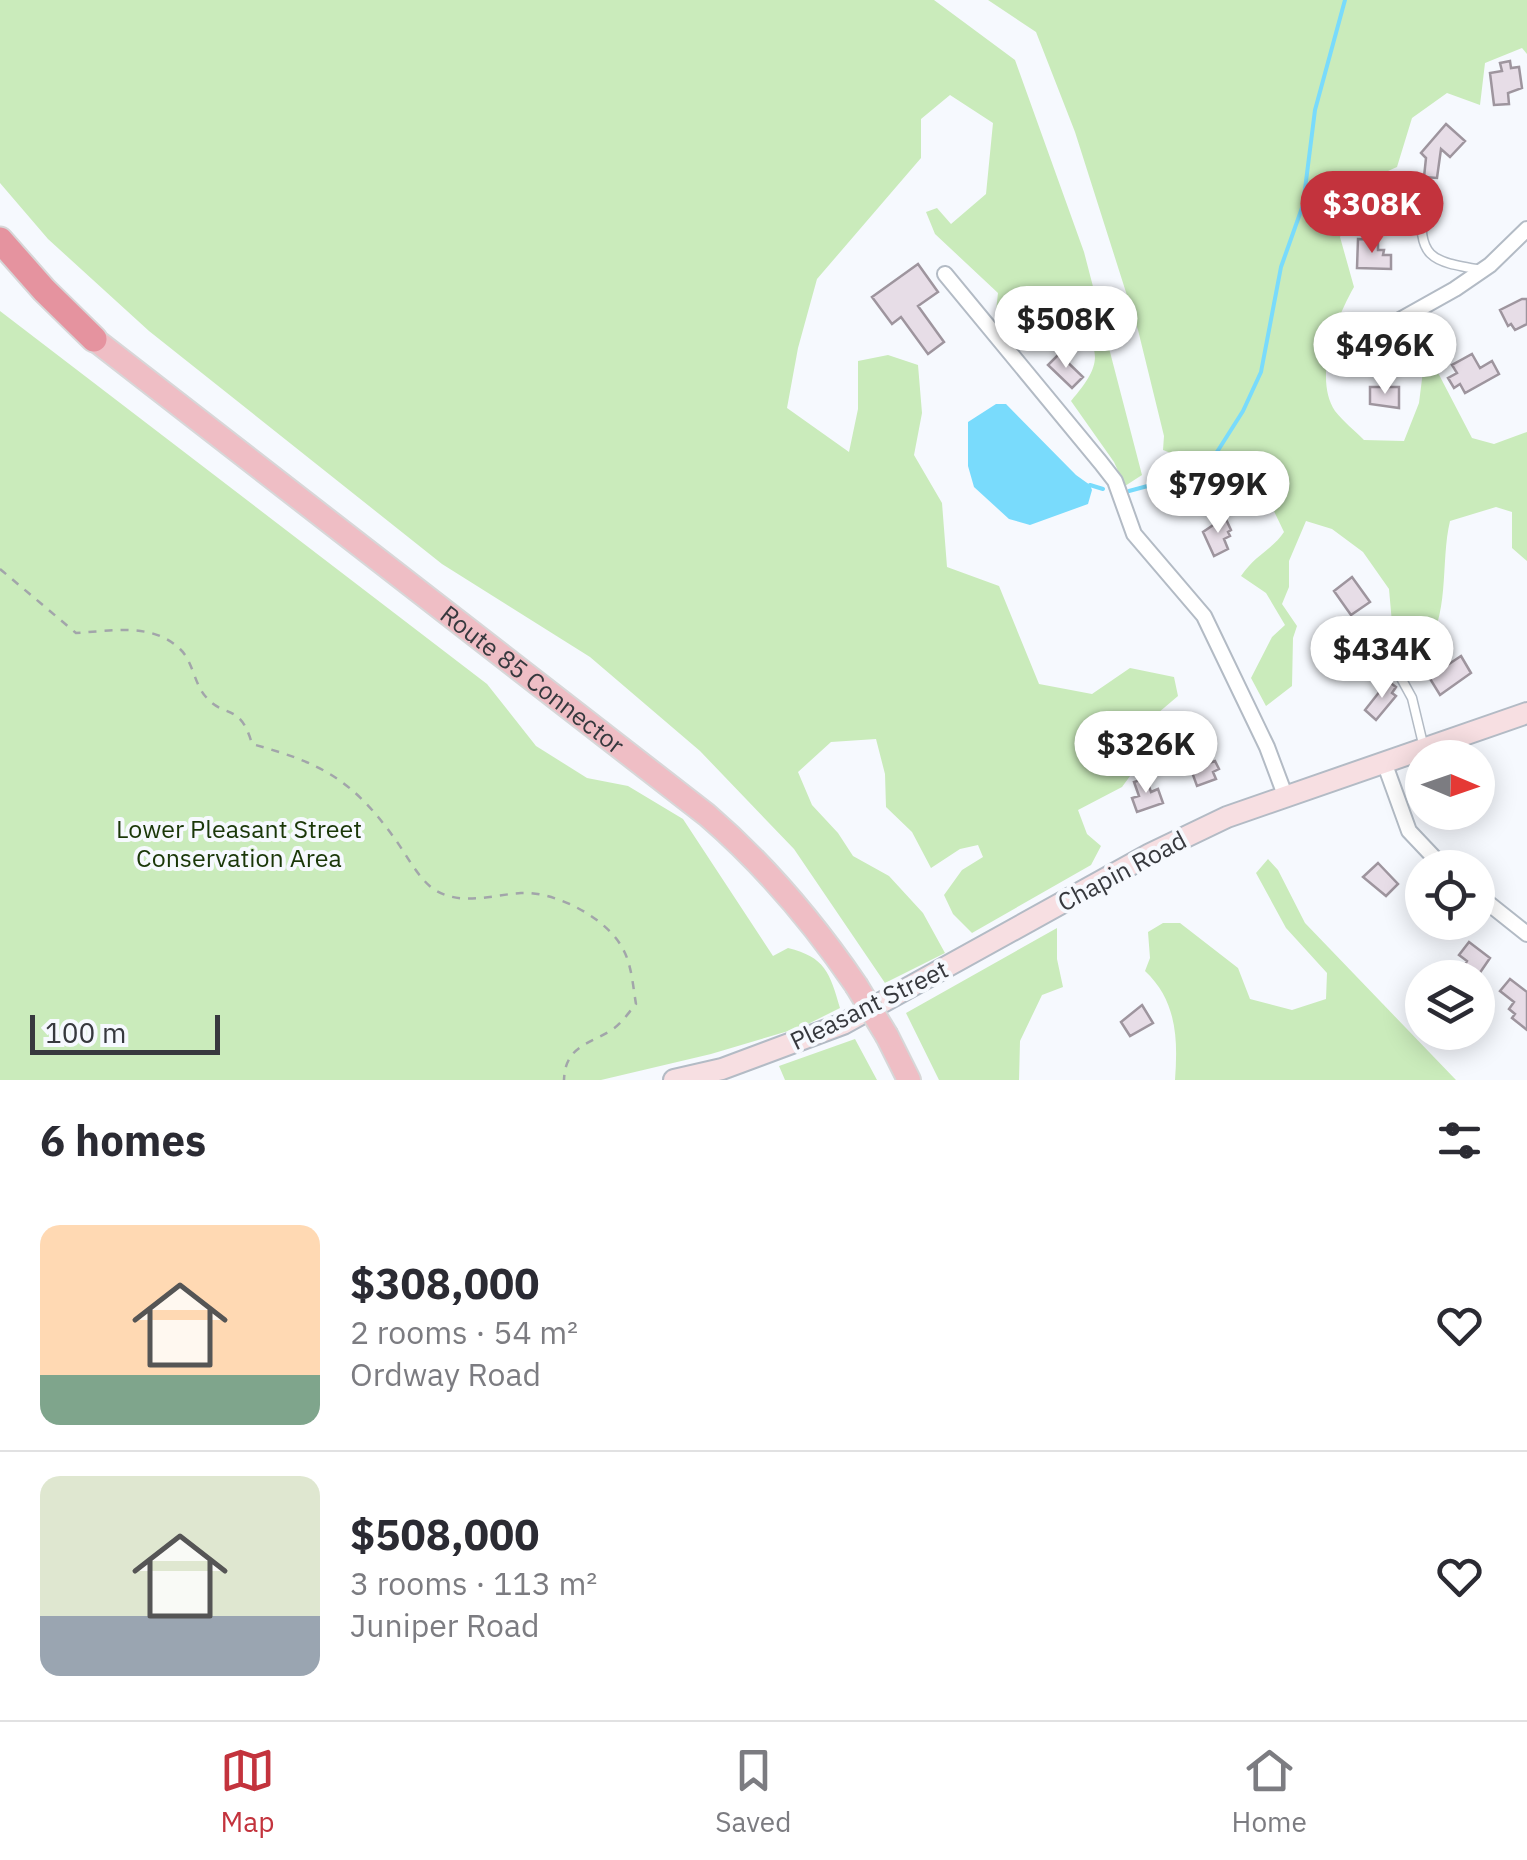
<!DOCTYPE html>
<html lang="en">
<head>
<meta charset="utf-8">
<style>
	body { margin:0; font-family:"IBM Plex Sans",sans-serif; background:#f2f2f3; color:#2b2b33; height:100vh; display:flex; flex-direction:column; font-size:38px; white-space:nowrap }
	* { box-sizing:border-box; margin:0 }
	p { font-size:32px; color:#7c7c81 }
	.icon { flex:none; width:55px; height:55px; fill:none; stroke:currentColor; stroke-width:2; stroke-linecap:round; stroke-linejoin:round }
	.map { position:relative; height:1080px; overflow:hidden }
	.panel { display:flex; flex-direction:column; background:#fff; flex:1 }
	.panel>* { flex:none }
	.needle { width:65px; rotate:92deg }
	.tools { position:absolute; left:1405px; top:740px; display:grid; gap:20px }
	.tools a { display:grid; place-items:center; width:90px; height:90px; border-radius:50%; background:#fff; box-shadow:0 5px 25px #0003; font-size:50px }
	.scale { position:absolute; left:30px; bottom:25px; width:190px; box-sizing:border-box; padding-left:10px; border:5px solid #37393e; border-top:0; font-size:28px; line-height:35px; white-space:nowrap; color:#37393e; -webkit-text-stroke:8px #f6f9fe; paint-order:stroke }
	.price { position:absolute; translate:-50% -85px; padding:0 22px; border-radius:35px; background:#fff; color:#222; font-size:32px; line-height:65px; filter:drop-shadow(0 2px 5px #0008) }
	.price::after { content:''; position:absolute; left:50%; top:60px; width:30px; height:22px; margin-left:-15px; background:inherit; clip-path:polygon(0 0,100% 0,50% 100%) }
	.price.on { background:#c3333d; color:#fff }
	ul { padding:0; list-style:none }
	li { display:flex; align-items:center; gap:30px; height:250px; padding:0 40px }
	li+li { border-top:2px solid #e1e1e2 }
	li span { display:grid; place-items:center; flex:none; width:280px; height:200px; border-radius:20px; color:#555 }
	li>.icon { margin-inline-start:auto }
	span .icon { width:120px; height:120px; fill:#fffc; stroke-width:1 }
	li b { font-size:42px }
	h2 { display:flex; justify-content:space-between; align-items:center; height:120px; padding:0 40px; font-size:42px }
	.dock { display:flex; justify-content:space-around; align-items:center; height:140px; border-top:2px solid #e1e1e2; background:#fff; font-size:28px; color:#7c7c81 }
	.dock a { display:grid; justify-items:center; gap:5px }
	.dock .on { color:#c3333d }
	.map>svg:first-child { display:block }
	.green { fill:#caebbb }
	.water { fill:#79dbfc }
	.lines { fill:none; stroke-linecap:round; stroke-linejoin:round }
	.stream { stroke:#79dbfc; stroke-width:4 }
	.building { fill:#e7dde7; stroke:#9e959e; stroke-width:2.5 }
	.lane-casing { stroke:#b3bbc5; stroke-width:11 }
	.street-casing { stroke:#b3bbc5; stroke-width:18 }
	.secondary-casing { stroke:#b3bbc5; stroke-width:24 }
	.primary-casing { stroke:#d7d7d8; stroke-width:26 }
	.highway-casing { stroke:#d7d7d8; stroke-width:29 }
	.path { stroke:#a2a5aa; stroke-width:2.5; stroke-dasharray:8 8; stroke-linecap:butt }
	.lane { stroke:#fff; stroke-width:8 }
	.street { stroke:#fff; stroke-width:14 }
	.secondary { stroke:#f7dfe2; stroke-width:20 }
	.primary { stroke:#efbec5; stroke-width:22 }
	.highway { stroke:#e5939f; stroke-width:25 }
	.primary-bridge-casing { stroke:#d7d7d8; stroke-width:26; stroke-linecap:butt }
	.primary-bridge { stroke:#efbec5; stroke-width:22 }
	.labels { text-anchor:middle; stroke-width:8; stroke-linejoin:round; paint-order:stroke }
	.street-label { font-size:25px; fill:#37393e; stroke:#f6f9fe }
	.park-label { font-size:25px; fill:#1a3708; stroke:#f6f9fe }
</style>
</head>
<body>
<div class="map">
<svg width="1527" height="1080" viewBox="0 0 1527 1080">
	<rect width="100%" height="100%" fill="#f6f9fe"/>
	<path class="green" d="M0 0H934L1015 60 1084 252 1142 475 1125 486 1114 462 1071 401C1107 359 1098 351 1073 308L1038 331 1022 337 995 319 998 293 935 234 926 212 937 208 951 224 986 194 993 123 950 95 921 119V158L817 279 798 348 787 408 849 452 858 409V361L888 355 918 365 922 413 914 455 942 503 947 567 999 586 1039 684 1092 694 1130 668 1174 677 1178 696 1158 713 1160 735 1122 787 1078 810 1087 834 1101 846 1091 865 972 933 953 914 944 895 962 870 983 857 978 845 960 849 931 868 912 832 886 807 885 774 876 739 831 742 798 772 812 805 838 833 853 856 889 876 923 913 945 953 885 983 794 849 700 751 590 657 442 564 149 331 48 239 0 183Z
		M988 0H1527V54L1522 48 1485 63 1480 105 1447 93 1412 118 1397 167 1370 179 1340 237 1354 287C1336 318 1313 378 1335 411 1343 421 1355 431 1364 440L1404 441 1419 403 1424 363 1435 367 1472 438 1494 444 1527 432V561L1512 548V512L1496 507 1450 521C1440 562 1451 620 1422 652L1403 654 1392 623 1389 589 1363 552 1332 529 1306 521 1289 561V587L1282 604 1297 626 1293 638 1292 686 1266 706 1251 678 1272 637 1285 625 1266 593 1241 576C1255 555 1273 549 1284 532L1272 507 1255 484 1259 462 1206 451 1181 457 1163 450 1164 436 1138 330 1075 132 1036 32Z
		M0 311 487 684 536 746 587 778 628 786 683 819 773 956 788 948C825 957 830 973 840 1008L802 1027 711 1054 601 1080H0Z
		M1268 859 1278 870 1305 923 1456 1080H1175C1178 1039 1177 1001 1145 971L1150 958 1148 932 1163 923H1180L1238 968 1250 999 1292 1010 1326 999 1327 973 1286 928 1256 873Z
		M1057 928V959L1063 987 1042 995 1020 1041 1019 1080H939L906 1013Z
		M855 1039 877 1080H785L779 1066Z"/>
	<path class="water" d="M996 404H1006L1076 475 1090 485 1092 490 1088 504 1030 525 1009 519 974 487 968 466V422Z"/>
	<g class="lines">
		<path class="stream" d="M1090 485 1103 489
			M1129 491 1181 477 1217 452 1243 411 1261 372 1281 267 1303 205 1315 110 1345 0"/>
	</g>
	<path class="building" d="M1510 61 1511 68 1519 67 1522 88 1508 93 1509 104 1494 105 1490 73 1502 71 1500 63Z
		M1446 124 1465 141 1450 157 1441 149 1437 178 1424 177 1426 158 1421 153Z
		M1358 239 1378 240V250H1384L1383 255H1391V269L1357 268Z
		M918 264 938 292 918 306 944 342 928 354 901 317 892 324 872 297Z
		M1522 299H1527V324L1515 330 1511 324 1508 326 1500 310Z
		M1059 354 1083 377 1072 388 1048 365Z
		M1472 354 1480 368 1492 361 1499 374 1465 393 1460 384 1454 388 1448 378 1457 373 1452 365Z
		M1370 387H1399V408L1370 404Z
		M1225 517 1231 530 1228 532 1230 536 1224 539 1228 549 1214 556 1203 532Z
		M1352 577 1370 602 1351 615 1334 591Z
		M1461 656 1471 673 1440 695 1424 669 1445 657 1449 664Z
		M1388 681 1396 687 1392 693 1396 696 1376 720 1365 710Z
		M1201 759 1203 765 1215 761 1219 769 1213 772 1216 779 1197 786 1189 764Z
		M1146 778 1151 792 1158 789 1163 803 1137 812 1132 798 1139 796 1134 782Z
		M1378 863 1398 884 1386 896 1363 877Z
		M1469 942 1490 958 1477 977 1463 968 1467 961 1459 955Z
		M1510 979 1527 992V1030L1512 1018 1515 1014 1509 1009 1514 1002 1500 991Z
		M1142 1005 1153 1023 1130 1036 1121 1022Z"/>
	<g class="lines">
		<defs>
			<path id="lane" d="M1422 200C1418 259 1429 261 1482 270
				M1372 625 1412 698 1424 748"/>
			<path id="street" d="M945 274 1101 463 1115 481 1134 534 1204 616 1267 747 1285 795
				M1364 340 1455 289 1490 265 1527 229
				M1384 762 1409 831 1444 868
				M1478 895 1527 934"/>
			<path id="secondary" d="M674 1080 722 1069 843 1024 1150 854 1227 817 1527 713"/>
			<g id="primary">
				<path id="s1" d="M94 339 707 815C765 865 813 922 856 985"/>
				<path d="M887 1036 909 1080"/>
			</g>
			<path id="highway" d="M0 240 44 290 94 339"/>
		</defs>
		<use href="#lane" class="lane-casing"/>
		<use href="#street" class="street-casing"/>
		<use href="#secondary" class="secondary-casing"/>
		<use href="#primary" class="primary-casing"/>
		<use href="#highway" class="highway-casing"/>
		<path class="path" d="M0 569 76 633C111 631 152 622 180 649 193 661 194 684 206 697 225 719 240 702 252 744 321 763 352 779 395 839 406 854 417 876 432 888 459 907 491 895 521 893 556 891 609 919 624 951 632 967 633 987 636 1004 629 1012 622 1023 613 1029 591 1044 565 1045 564 1080"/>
		<use href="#lane" class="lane"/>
		<use href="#street" class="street"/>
		<use href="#secondary" class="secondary"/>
		<use href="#primary" class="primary"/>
		<use href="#highway" class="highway"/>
		<defs>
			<path id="primary-bridge" d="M856 985 887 1036"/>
		</defs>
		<use href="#primary-bridge" class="primary-bridge-casing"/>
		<use href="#primary-bridge" class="primary-bridge"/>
	</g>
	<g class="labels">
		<g class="street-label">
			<text dy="9" stroke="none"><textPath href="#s1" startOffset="555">Route 85 Connector</textPath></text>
			<text transform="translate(1122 871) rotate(-28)" y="9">Chapin Road</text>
			<text transform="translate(869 1005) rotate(-26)" y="9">Pleasant Street</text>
		</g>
		<g class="park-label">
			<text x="239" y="838">Lower Pleasant Street<tspan x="239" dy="29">Conservation Area</tspan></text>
		</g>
	</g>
</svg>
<div class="tools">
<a><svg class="needle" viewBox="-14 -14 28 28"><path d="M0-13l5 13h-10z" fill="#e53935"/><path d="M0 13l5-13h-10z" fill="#7c7c81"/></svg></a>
<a><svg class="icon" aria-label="locate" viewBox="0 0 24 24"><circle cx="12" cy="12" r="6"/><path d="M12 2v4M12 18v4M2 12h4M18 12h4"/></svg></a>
<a><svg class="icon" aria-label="layers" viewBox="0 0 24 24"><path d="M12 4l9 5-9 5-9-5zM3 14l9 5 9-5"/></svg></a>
</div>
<div class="scale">100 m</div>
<b class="price on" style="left:1372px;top:256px">$308K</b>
<b class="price" style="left:1066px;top:371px">$508K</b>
<b class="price" style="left:1385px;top:397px">$496K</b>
<b class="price" style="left:1218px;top:536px">$799K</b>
<b class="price" style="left:1382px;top:701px">$434K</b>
<b class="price" style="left:1146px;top:796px">$326K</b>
</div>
<section class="panel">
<h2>6 homes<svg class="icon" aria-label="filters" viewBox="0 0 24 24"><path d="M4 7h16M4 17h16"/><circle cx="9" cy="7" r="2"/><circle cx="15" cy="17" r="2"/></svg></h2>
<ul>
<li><span style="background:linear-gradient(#ffd9b3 75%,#7fa58c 0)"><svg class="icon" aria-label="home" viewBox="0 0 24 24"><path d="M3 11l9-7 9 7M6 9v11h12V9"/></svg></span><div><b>$308,000</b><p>2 rooms · 54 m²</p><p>Ordway Road</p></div><svg class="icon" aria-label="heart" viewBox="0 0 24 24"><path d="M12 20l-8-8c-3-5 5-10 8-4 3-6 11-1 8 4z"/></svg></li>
<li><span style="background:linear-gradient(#dfe7d0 70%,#9aa5b1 0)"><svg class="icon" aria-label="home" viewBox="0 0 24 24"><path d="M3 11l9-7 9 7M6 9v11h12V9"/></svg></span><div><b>$508,000</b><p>3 rooms · 113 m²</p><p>Juniper Road</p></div><svg class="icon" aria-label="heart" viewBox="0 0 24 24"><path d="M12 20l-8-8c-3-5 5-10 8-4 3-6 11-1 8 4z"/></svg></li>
</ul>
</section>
<nav class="dock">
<a class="on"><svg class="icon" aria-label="map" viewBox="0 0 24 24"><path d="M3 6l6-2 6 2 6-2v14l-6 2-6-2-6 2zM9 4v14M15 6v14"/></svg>Map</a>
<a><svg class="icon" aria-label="saved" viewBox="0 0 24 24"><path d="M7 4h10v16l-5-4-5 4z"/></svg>Saved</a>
<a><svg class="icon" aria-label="home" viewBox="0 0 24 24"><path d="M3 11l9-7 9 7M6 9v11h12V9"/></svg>Home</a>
</nav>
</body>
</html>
